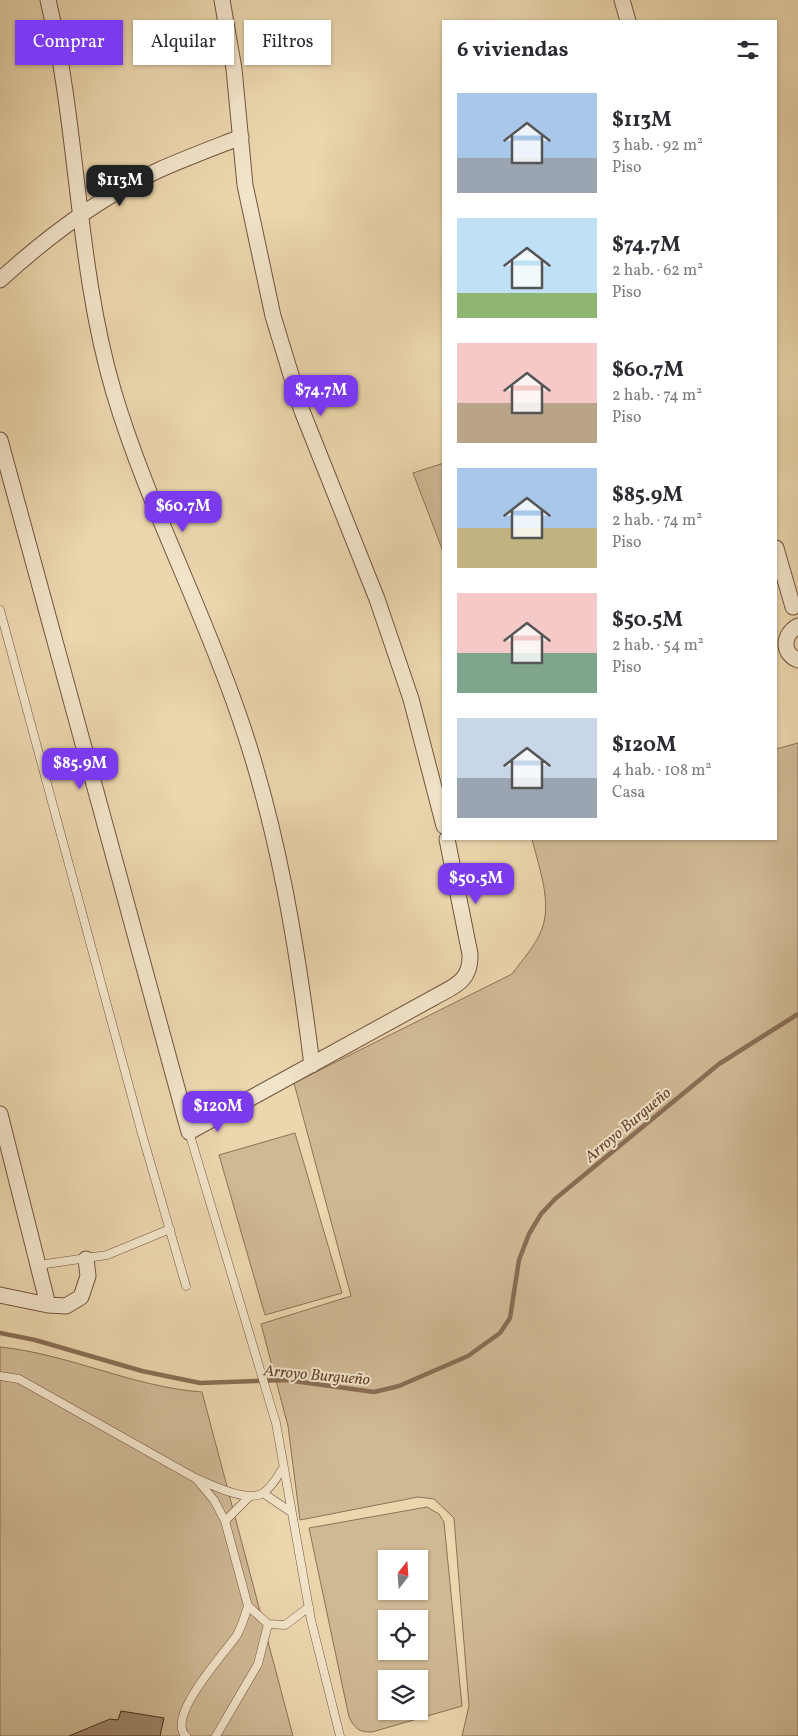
<!DOCTYPE html>
<html lang="es">
<head>
<meta charset="utf-8">
<style>
	body { margin:0; font-family:Vollkorn,serif; background:#f2f2f3; color:#2b2b33; height:100vh; display:flex; flex-direction:column; font-size:19px; white-space:nowrap }
	* { box-sizing:border-box; margin:0 }
	p { font-size:16px; color:#7c7c81 }
	.icon { flex:none; width:28px; height:28px; fill:none; stroke:currentColor; stroke-width:2; stroke-linecap:round; stroke-linejoin:round }
	.map { position:relative; flex:1; overflow:hidden }
	.sheet { position:absolute; left:442px; top:20px; width:335px; height:820px; display:flex; flex-direction:column; background:#fff; border-radius:0px; box-shadow:0 1px 4px #0004 }
	.sheet>* { flex:none }
	.hud { position:absolute; left:15px; top:20px; width:352px; height:45px; display:flex; gap:10px }
	.needle { width:32px; rotate:17deg }
	.fabs { position:absolute; left:378px; top:1550px; display:grid; gap:10px }
	.fabs a { display:grid; place-items:center; width:50px; height:50px; border-radius:0px; background:#fff; box-shadow:0 1px 4px #0004; font-size:25px }
	.price { position:absolute; translate:-50% -42px; padding:0 11px; border-radius:10px; background:#7c3aed; color:#fff; font-size:16px; line-height:32px; filter:drop-shadow(0 1px 2px #0008) }
	.price::after { content:''; position:absolute; left:50%; top:30px; width:15px; height:11px; margin-left:-8px; background:inherit; clip-path:polygon(0 0,100% 0,50% 100%) }
	.price.active { background:#222; color:#fff }
	ul { padding:0; list-style:none }
	li { display:flex; align-items:center; gap:15px; height:125px; padding:0 15px }
	li span { display:grid; place-items:center; flex:none; width:140px; height:100px; border-radius:0px; color:#555 }
	li>.icon { margin-inline-start:auto }
	span .icon { width:60px; height:60px; fill:#fffc; stroke-width:1 }
	li b { font-size:21px }
	h2 { display:flex; justify-content:space-between; align-items:center; height:60px; padding:0 15px; font-size:21px }
	.pill { padding:0 18px; border-radius:0px; background:#fff; box-shadow:0 1px 4px #0004; font-size:18px; line-height:45px }
	.pill.active { background:#7c3aed; color:#fff }
	.map>svg:first-child { display:block }
	.green { fill:#cfb994; stroke:#8c7157; fill-rule:evenodd }
	.lines { fill:none; stroke-linecap:round; stroke-linejoin:round }
	.stream { stroke:#896d54; stroke-width:4.5 }
	.building { fill:#9d8366; stroke:#49291a }
	.service-casing { stroke:#72543f; stroke-width:9 }
	.minor-casing { stroke:#72543f; stroke-width:17 }
	.service { stroke:#f2e4ca; stroke-width:8 }
	.minor { stroke:#f2e4ca; stroke-width:15 }
	.labels { text-anchor:middle; stroke-width:4; stroke-linejoin:round; paint-order:stroke }
	.water-label { font-size:16px; font-style:italic; fill:#644632; stroke:#f2e4ca }
</style>
</head>
<body>
<div class="map">
<svg width="798" height="1736" viewBox="0 0 798 1736">
	<rect width="100%" height="100%" fill="#ebd6ad"/>
	<filter id="stains"><feTurbulence type="fractalNoise" baseFrequency=".004" numOctaves="4"/><feColorMatrix values="0 0 0 0 .2 0 0 0 0 .09 0 0 0 0 .02 0 0 0 .5 -.17"/></filter>
	<radialGradient id="worn" r=".72"><stop offset=".6" stop-color="#630" stop-opacity="0"/><stop offset="1" stop-color="#630" stop-opacity=".3"/></radialGradient>
	<path class="green" d="M444 463V554L413 473Z
		M798 743V1736H462L469 1706 454 1518 434 1499 418 1497 300 1520 288 1426 261 1324 351 1296 294 1083 512 974C523 959 540 941 544 922 550 896 538 864 532 839H776V749Z
		M295 1133 342 1293 265 1315 219 1155Z
		M0 1347C69 1354 133 1387 202 1392L293 1736H0Z
		M427 1507 439 1514 444 1522 462 1706 372 1732C359 1732 355 1729 349 1717L309 1528ZM386 1559H419V1591H386ZM386 1619H419V1651H386ZM386 1679H419V1711H386Z"/>
	<g class="lines">
		<path class="stream" d="M0 1333 35 1340 142 1371 200 1383 286 1380 374 1392 399 1386 468 1356 500 1333 510 1318 519 1260 529 1234 541 1214 555 1199 719 1064 798 1014"/>
	</g>
	<path class="building" d="M121 1711 164 1718 160 1736H69L110 1719 118 1720Z"/>
	<g class="lines">
		<defs>
			<path id="service" d="M0 610 142 1134 186 1286
				M189 1132 276 1423 311 1620 340 1736
				M39 1265 107 1255 170 1229
				M0 1376 19 1379 195 1478C212 1485 247 1503 263 1493 272 1487 278 1476 283 1468
				M198 1481 214 1500 225 1521 248 1606 268 1624 285 1625 309 1607
				M263 1493 291 1512
				M225 1521 250 1496
				M186 1736C165 1717 225 1653 237 1635 242 1626 245 1616 248 1606
				M216 1736 258 1664 268 1624"/>
			<path id="minor" d="M48 0C79 130 76 265 114 393 147 503 201 605 238 713 278 827 297 946 312 1065
				M222 0 234 69 245 185 273 316 302 411 377 599 411 699 444 826
				M622 0 628 21
				M0 280C48 236 100 197 159 170 186 158 213 148 241 137
				M0 440 189 1132 433 998C454 986 471 982 470 954L447 839
				M776 548 793 607
				M798 626C783 634 781 653 798 660
				M0 1114 48 1305 66 1306 81 1297 88 1276 86 1259
				M0 1295 48 1305"/>
		</defs>
		<use href="#service" class="service-casing"/>
		<use href="#minor" class="minor-casing"/>
		<use href="#service" class="service"/>
		<use href="#minor" class="minor"/>
	</g>
	<g class="labels">
		<g class="water-label">
			<text transform="translate(627 1124) rotate(-40)" y="6">Arroyo Burgueño</text>
			<text transform="translate(317 1374) rotate(5)" y="6">Arroyo Burgueño</text>
		</g>
	</g>
	<rect width="100%" height="100%" filter="url(#stains)"/>
	<rect width="100%" height="100%" fill="url(#worn)"/>
</svg>
<div class="fabs">
<a><svg class="needle" viewBox="-14 -14 28 28"><path d="M0-13l5 13h-10z" fill="#e53935"/><path d="M0 13l5-13h-10z" fill="#7c7c81"/></svg></a>
<a><svg class="icon" aria-label="locate" viewBox="0 0 24 24"><circle cx="12" cy="12" r="6"/><path d="M12 2v4M12 18v4M2 12h4M18 12h4"/></svg></a>
<a><svg class="icon" aria-label="layers" viewBox="0 0 24 24"><path d="M12 4l9 5-9 5-9-5zM3 14l9 5 9-5"/></svg></a>
</div>
<b class="price active" style="left:120px;top:207px">$113M</b>
<b class="price" style="left:321px;top:417px">$74.7M</b>
<b class="price" style="left:183px;top:533px">$60.7M</b>
<b class="price" style="left:80px;top:790px">$85.9M</b>
<b class="price" style="left:476px;top:905px">$50.5M</b>
<b class="price" style="left:218px;top:1133px">$120M</b>
<div class="hud">
<a class="pill active">Comprar</a>
<a class="pill">Alquilar</a>
<a class="pill">Filtros</a>
</div>
<section class="sheet">
<h2>6 viviendas<svg class="icon" aria-label="filters" viewBox="0 0 24 24"><path d="M4 7h16M4 17h16"/><circle cx="9" cy="7" r="2"/><circle cx="15" cy="17" r="2"/></svg></h2>
<ul>
<li><span style="background:linear-gradient(#a9c7e8 65%,#9aa5b1 0)"><svg class="icon" aria-label="home" viewBox="0 0 24 24"><path d="M3 11l9-7 9 7M6 9v11h12V9"/></svg></span><div><b>$113M</b><p>3 hab. · 92 m²</p><p>Piso</p></div></li>
<li><span style="background:linear-gradient(#bfe0f5 75%,#8fb573 0)"><svg class="icon" aria-label="home" viewBox="0 0 24 24"><path d="M3 11l9-7 9 7M6 9v11h12V9"/></svg></span><div><b>$74.7M</b><p>2 hab. · 62 m²</p><p>Piso</p></div></li>
<li><span style="background:linear-gradient(#f6c9c9 60%,#b9a48a 0)"><svg class="icon" aria-label="home" viewBox="0 0 24 24"><path d="M3 11l9-7 9 7M6 9v11h12V9"/></svg></span><div><b>$60.7M</b><p>2 hab. · 74 m²</p><p>Piso</p></div></li>
<li><span style="background:linear-gradient(#a9c7e8 60%,#c2b280 0)"><svg class="icon" aria-label="home" viewBox="0 0 24 24"><path d="M3 11l9-7 9 7M6 9v11h12V9"/></svg></span><div><b>$85.9M</b><p>2 hab. · 74 m²</p><p>Piso</p></div></li>
<li><span style="background:linear-gradient(#f6c9c9 60%,#7fa58c 0)"><svg class="icon" aria-label="home" viewBox="0 0 24 24"><path d="M3 11l9-7 9 7M6 9v11h12V9"/></svg></span><div><b>$50.5M</b><p>2 hab. · 54 m²</p><p>Piso</p></div></li>
<li><span style="background:linear-gradient(#c9d6e8 60%,#9aa5b1 0)"><svg class="icon" aria-label="home" viewBox="0 0 24 24"><path d="M3 11l9-7 9 7M6 9v11h12V9"/></svg></span><div><b>$120M</b><p>4 hab. · 108 m²</p><p>Casa</p></div></li>
</ul>
</section>
</div>
</body>
</html>
